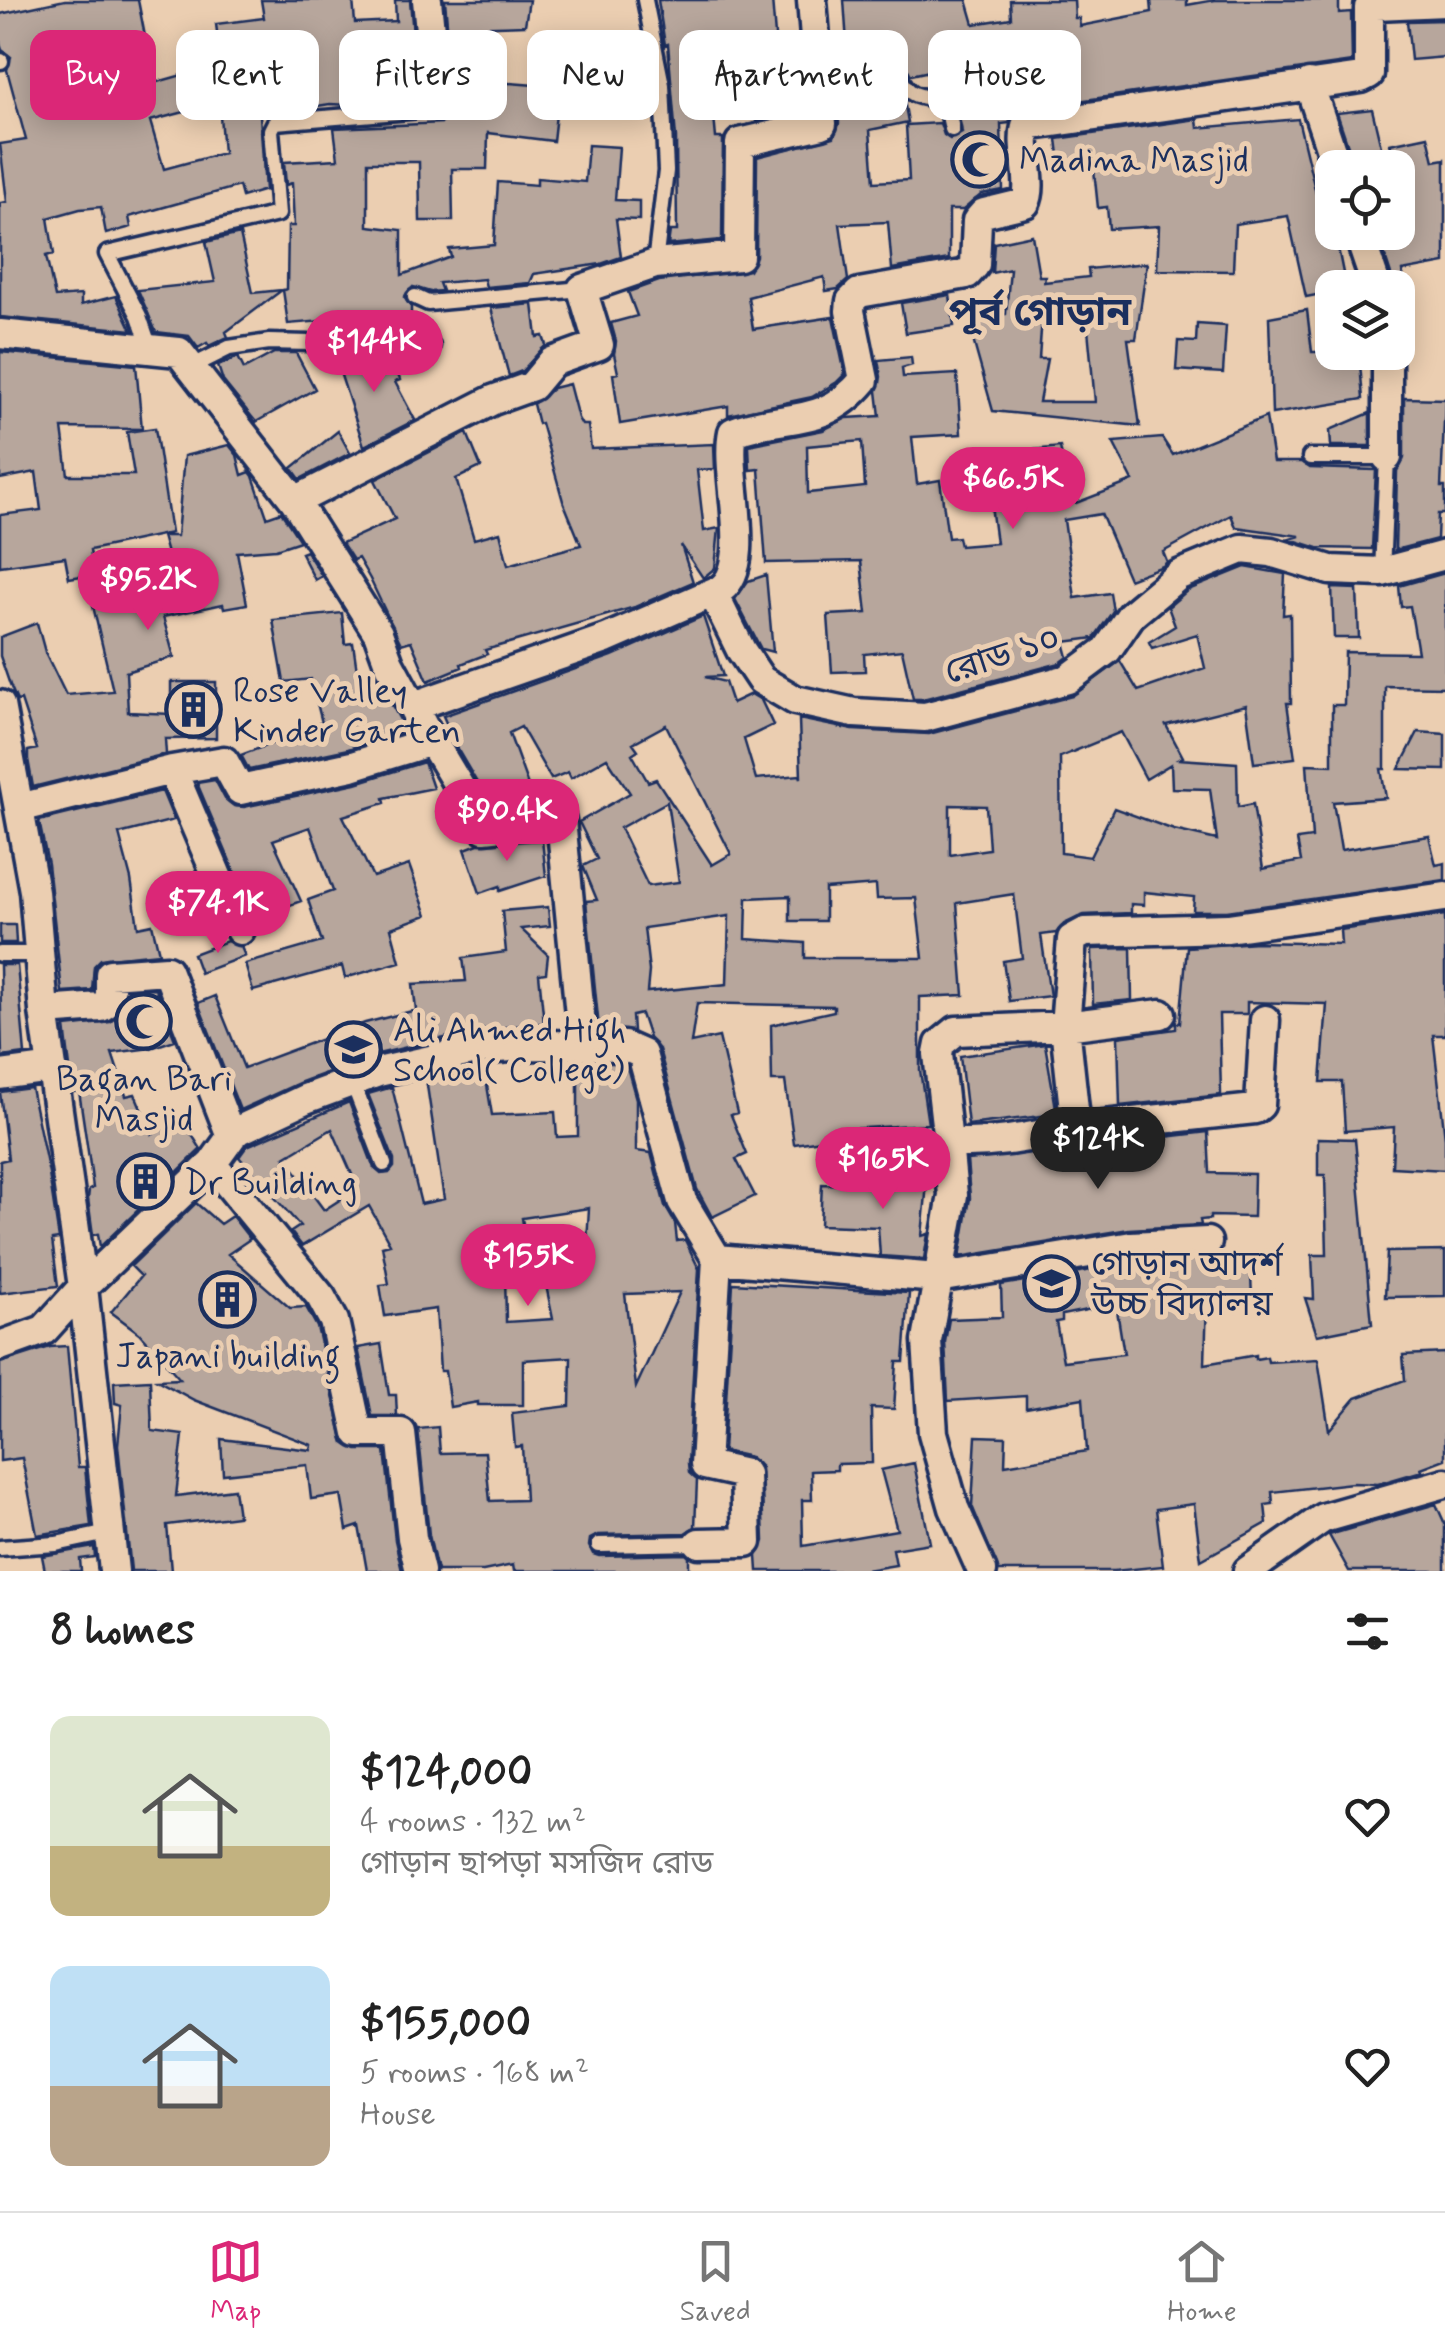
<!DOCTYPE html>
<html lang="en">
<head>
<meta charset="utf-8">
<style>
	body { margin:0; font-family:Mynerve,"Noto Sans Bengali",sans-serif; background:#f6f6f6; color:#222; height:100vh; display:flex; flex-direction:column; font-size:38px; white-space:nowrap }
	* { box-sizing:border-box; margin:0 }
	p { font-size:32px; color:#767676 }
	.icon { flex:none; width:55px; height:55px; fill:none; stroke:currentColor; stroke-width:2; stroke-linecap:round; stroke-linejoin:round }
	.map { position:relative; height:1571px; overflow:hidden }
	.side { display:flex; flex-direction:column; background:#fff; flex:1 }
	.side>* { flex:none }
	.banner { position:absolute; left:30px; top:30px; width:1385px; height:90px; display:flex; gap:20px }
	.fabs { position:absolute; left:1315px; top:150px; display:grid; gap:20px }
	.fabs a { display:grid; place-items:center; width:100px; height:100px; border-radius:20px; background:#fff; box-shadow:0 5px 25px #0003; font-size:50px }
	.price { position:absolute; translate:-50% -85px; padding:0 22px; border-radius:35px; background:#db2777; color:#fff; font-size:32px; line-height:65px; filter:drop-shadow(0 2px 5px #0008) }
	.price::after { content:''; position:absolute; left:50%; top:60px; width:30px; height:22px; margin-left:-15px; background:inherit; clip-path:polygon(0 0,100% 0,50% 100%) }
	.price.on { background:#222; color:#fff }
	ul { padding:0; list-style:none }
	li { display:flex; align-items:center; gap:30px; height:250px; padding:0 50px }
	li span { display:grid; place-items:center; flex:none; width:280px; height:200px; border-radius:20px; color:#555 }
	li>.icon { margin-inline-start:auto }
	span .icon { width:120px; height:120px; fill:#fffc; stroke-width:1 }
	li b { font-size:42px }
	h2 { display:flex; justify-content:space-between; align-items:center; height:120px; padding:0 50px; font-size:42px }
	.tag { padding:0 35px; border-radius:20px; background:#fff; box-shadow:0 5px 25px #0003; font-size:35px; line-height:90px }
	.tag.on { background:#db2777; color:#fff }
	.tabs { display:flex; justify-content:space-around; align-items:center; height:140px; border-top:2px solid #e0e0e0; background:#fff; font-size:28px; color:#767676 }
	.tabs a { display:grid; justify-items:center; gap:5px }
	.tabs .on { color:#db2777 }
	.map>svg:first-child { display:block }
	.building { fill:#b7a69c; stroke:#1b2f5e; stroke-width:2.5; fill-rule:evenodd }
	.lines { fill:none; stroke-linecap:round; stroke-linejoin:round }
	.lane-casing { stroke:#1b2f5e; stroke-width:21 }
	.street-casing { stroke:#1b2f5e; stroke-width:35 }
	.lane { stroke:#ebceb1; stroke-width:14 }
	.street { stroke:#ebceb1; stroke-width:28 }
	.labels { text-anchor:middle; stroke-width:10; stroke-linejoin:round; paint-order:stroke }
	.poi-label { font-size:35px; fill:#1b2f5e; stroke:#ebceb1; text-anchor:start }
	.street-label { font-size:35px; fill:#1b2f5e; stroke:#ebceb1 }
	.quarter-label { font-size:40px; font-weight:bold; fill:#1b2f5e; stroke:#ebceb1 }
</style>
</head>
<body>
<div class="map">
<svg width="1445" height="1571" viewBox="0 0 1445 1571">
	<rect width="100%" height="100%" fill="#ebceb1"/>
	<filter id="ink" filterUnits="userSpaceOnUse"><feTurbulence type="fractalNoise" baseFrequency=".01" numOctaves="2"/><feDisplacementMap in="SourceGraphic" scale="20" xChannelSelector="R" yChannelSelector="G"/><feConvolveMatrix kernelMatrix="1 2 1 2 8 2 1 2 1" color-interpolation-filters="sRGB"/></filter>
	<g filter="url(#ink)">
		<path class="building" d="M65 0H138L154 83 221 64 216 24 264 18 261 0H353L355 23 396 21 395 0H410L415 57 346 59 350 105 330 104 260 115 265 190 242 197 239 186 129 217 131 227 106 234 101 207 80 209 48 218 54 254 46 256 55 297 81 295V305L116 296 132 330 0 317V203L7 202 0 144 26 140 7 70 11 57 2 50 0 44V14ZM219 103 223 153 164 169 150 121Z
			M445 0H529L525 25 463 27 466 74H483V81L559 87 553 141 488 133 487 169H452L453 221H420L419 162H368V226L402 230V275L451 257 449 249 494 245 498 182 537 185V178L585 182 588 145 619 147 615 200 639 201V220L616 219 621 257 601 264 534 274 530 283 486 287 484 279 439 283 442 291 430 292 413 287 404 297 411 307V318L380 319 385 334 326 333 323 321 288 324 283 290 287 289 288 226H294L292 183 286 185 284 162 338 159 334 128 442 123 446 109 442 101V76L448 69 450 59Z
			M658 0H772L776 48 798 46 803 110 756 121 750 71 710 74 716 138H723L722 240 668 245 670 231H677L676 138 668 44 665 45Z
			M844 0H967L974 24 1011 18 1010 0H1074L1075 18H1079L1080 26 1152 12 1151 0H1187V5L1215 0H1339V13L1351 12 1352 62 1022 109 1013 115 1009 123 1001 124 1003 190 982 194 963 210H949V259L892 269 888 222 840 224 848 280 838 289 826 291 824 277 748 297 753 329 833 317 845 374 837 382 812 397 728 415V406L620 424 613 374 618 373 614 354 616 341 611 323 637 316 628 292 659 281 749 270 756 256 757 157 834 137 839 123 836 82 854 79 858 105 900 96 904 100 908 122 870 130 874 182 909 180 906 125 940 123 944 135 950 139 962 133 948 67 911 75 901 56 894 51 848 58ZM1040 35 1046 66 1001 81 994 40Z
			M1445 20V57L1411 60 1407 21Z
			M1372 109 1382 151 1350 152 1337 113Z
			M1197 119 1198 128 1298 119 1327 239 1336 238 1346 288H1332V292L1306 297 1288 216 1235 224 1233 271 1157 270 1159 226 1109 229 1107 207 1098 208 1093 160 1060 163 1057 139Z
			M1428 136 1434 161 1445 159V263L1402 271 1403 280 1393 281 1377 232H1398V168L1390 144Z
			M240 234 253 293 282 290 226 332 228 337 209 346 207 343 198 348 189 336 156 332 138 290 215 282 206 242Z
			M1032 235 1039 276H1045L1044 282 1089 277 1088 269 1147 263 1136 339H1128L1140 426 993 411 968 322 1006 314 1010 269 992 273 994 243ZM1085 298 1095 402H1039L1047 359H1039L1043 302Z
			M950 295 954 326 906 333 901 303Z
			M533 304 537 337 543 336 546 345 522 371 509 376 491 308Z
			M1307 310 1312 352H1359L1363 399 1272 414 1269 317Z
			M1197 324 1226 326 1223 373 1176 370 1178 341 1196 342Z
			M0 352 136 365 142 429 62 428 68 475H134L127 432 155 428 171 533 90 550 94 574 69 578 65 557 0 566V515L41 510 36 472 0 479Z
			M274 353H296L315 389 256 422 223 381 218 366 238 357 244 369Z
			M334 354 392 356 400 380 395 382 415 420 364 446Z
			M911 357 912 365 902 368 903 377 957 374 961 434 912 437 917 484 940 480 948 538 958 537 960 546 996 543 990 498 1033 492 1031 483 1037 482 1031 450 1060 447 1066 478 1072 477 1076 503 1133 481 1113 442 1162 438 1173 455 1266 417 1273 462H1301L1310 468 1376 470 1372 549 1318 548 1290 539 1300 536 1236 527 1231 515 1163 552 1167 562 1163 566 1129 579 1101 514 1064 520 1075 598 1110 593 1113 611 1094 638 1064 642 1068 657 1060 663 923 699H913L902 650 864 654 865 671 832 672 828 615 867 613 861 561 766 563 759 469 750 470 749 445 823 430 847 418 880 416 877 391 881 377 878 360ZM862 441 865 487 808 493 807 446Z
			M569 384 578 418 582 425H588L591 449 714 444 715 469 697 470 704 531 719 528 715 568 703 578 681 545 693 582 635 607 485 650 487 654 461 664 462 667 428 681 411 641 401 644 370 579 358 558 353 560 342 543 395 519 375 480 467 433 481 467 456 479 474 539 500 532 508 565 581 545 563 501 541 423 538 424 533 404 553 388Z
			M1404 398 1445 399 1441 487H1445V514H1438L1437 539 1395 550 1397 471 1404 457Z
			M1370 413V446H1331L1330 430Z
			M338 431 350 453 300 479 292 468Z
			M229 445 237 455 242 475 250 472 253 476 267 517 281 512 300 541 276 549 237 552 247 604 224 608 223 604 163 617 174 657 126 672 128 712 171 714V682H216V738L165 739 166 754 33 787 28 759V751L37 749 21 700 17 701 10 685 0 656V637L37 623 45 652 66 695 113 691 93 606 124 593 125 599 175 584 172 572 191 564 189 558 169 561 162 536H177L184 456Z
			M306 551 322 576 315 580 301 553Z
			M1245 567 1285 574 1283 615 1290 614 1291 703H1287L1295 758 1254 763 1246 705 1166 725 1183 757 1179 759 1237 763 1238 807 1253 804 1263 869 1301 861 1297 840 1312 838 1307 764 1332 765V705H1344L1345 652 1418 653 1410 606 1401 607 1399 586 1445 573V687L1385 686V769H1381L1386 798 1333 802 1341 850 1429 836 1436 865 1445 863V880L1227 911H1193L1194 897 1144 892V905L1131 904V913L1084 915 1064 924 1056 933 1041 935 1050 996 1009 1001 1003 961 1022 958 1014 894 957 903 964 995 920 997V1070L928 1124 834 1130 835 1138 794 1144 785 1081H772L771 1025 834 1011V1006L697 1003 691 1043 719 1037 737 1113 731 1115 747 1154 736 1159 755 1196 712 1217 697 1189 659 1049 649 1038 641 1014 632 1016 633 1031 599 1028 586 901 597 900 583 866 597 859 579 822 630 793 607 758 571 778 568 772 551 779 521 727 509 733 529 788 490 805 459 752 443 716 612 656 703 616 723 676 705 677 725 682 732 703 751 694 761 700 773 725 744 739 756 779 800 775 801 778 799 719 853 730 929 734 1072 696 1120 661 1138 691 1205 668 1197 634 1152 648 1149 642 1175 626 1168 607 1188 590ZM666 725 731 854 712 865 656 779 648 782 632 754 638 750 633 743ZM1121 732 1146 779 1171 764 1172 788 1210 789 1217 840 1174 830 1114 808 1090 857 1061 853 1060 757ZM667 802 679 882 648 886 620 828ZM950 805 986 806 989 849 950 855ZM876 885 877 899 916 898 923 958H805V943L746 939 747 898 790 896V921H825V889ZM729 916 727 984 647 992 649 971 644 928Z
			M766 575 773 652 761 649 735 599 748 581Z
			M1332 588 1357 589 1359 638H1334Z
			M342 613 345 644 353 643 358 678 376 676 406 731 348 749 249 770 241 755 306 731 304 725 322 723 311 679 284 682 273 620Z
			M1418 732 1445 734V770L1399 769Z
			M424 762 433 788 384 798 385 803 343 816 373 877 409 865 427 915 391 928 400 962 345 978 342 966 253 991 245 964 322 942 308 900 333 891 310 827 273 840 301 901 254 918 197 783 215 780 225 799 234 806 244 807 356 783Z
			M162 791 174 820 119 834 131 879 138 927 152 924 159 953 101 959 94 966 92 990 62 992 48 864 39 821Z
			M542 840 546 876 500 891V886L480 893 465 849 478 844Z
			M548 907 550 926 521 929 548 955 546 973 539 974 544 1023 478 1030 374 1055 299 1083 240 1110 198 1003 215 996 244 1068 365 1023 416 1010 413 984 466 981 463 958 506 952 502 911Z
			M1445 915V1035H1433L1445 1138V1170L1392 1167 1394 1127 1345 1131 1342 1082H1321L1327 1004 1247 1002V1014H1219L1221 1095 1120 1106 1118 1037 1176 1029V1023H1180L1187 947 1257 942 1341 944 1340 930Z
			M0 925H15L16 943H0Z
			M227 941 241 947 245 956 200 973 193 954Z
			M1131 948 1132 1000 1093 1004 1092 949Z
			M0 965H17L25 1054 2 1057Z
			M155 988 175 1040 151 1048 112 1053 126 1096 135 1094 152 1134 164 1128 168 1133 185 1124 201 1149 100 1247 98 1234 93 1235 88 1199 89 1190 93 1188 90 1165 79 1091 73 1092 65 1027 110 1022 125 1010 128 990Z
			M1045 1044 1057 1114 968 1125 960 1056Z
			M578 1063H620L627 1067 636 1099V1151L651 1153 665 1206 675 1223 677 1241 685 1240 699 1269 688 1464 689 1473 697 1480 695 1527 685 1533 598 1535 590 1539 589 1546 593 1554 599 1556 686 1554 689 1557V1571H514L513 1565 483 1571H437L429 1535 418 1429 438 1427 440 1453 485 1452 490 1501 525 1500 522 1446 515 1447 512 1413 570 1406 571 1357 523 1360V1405H478V1402L450 1407 445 1371H440L436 1309 385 1316 380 1285 389 1284 382 1246 390 1244 369 1206 302 1246 291 1232 300 1226 239 1157 247 1146 349 1102 374 1168 381 1174 389 1173 394 1167V1160L368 1094 392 1087 421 1204 444 1199 426 1079 484 1067 492 1115 555 1112 557 1137 578 1136ZM332 1129 358 1188 324 1210 285 1157ZM589 1208 586 1260 542 1266 553 1319 506 1322 505 1270 530 1265 522 1218ZM680 1292 636 1387 625 1294Z
			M31 1088 49 1174 59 1239 52 1240 58 1286 0 1293V1161L8 1159 0 1092Z
			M1208 1132 1210 1173 1254 1174 1253 1217 1210 1216V1219L1200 1220 1201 1225 1129 1229 960 1257 970 1198 967 1160Z
			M1318 1138 1355 1139 1372 1324 1317 1335 1305 1298 1314 1299 1312 1255H1327L1325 1175H1318Z
			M889 1172 928 1173 922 1236 928 1234 924 1259 880 1256 878 1227 820 1225 822 1184 888 1186Z
			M196 1203 220 1224 232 1216 250 1239 228 1254 290 1308 306 1307 317 1327 344 1443 357 1450H385L395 1540 402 1571H367L359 1526 347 1530 341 1495 311 1499 307 1465 223 1474 221 1439 311 1450 312 1445 194 1400 157 1380 180 1379 139 1333 111 1312 141 1276 131 1266Z
			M1445 1251V1296L1385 1297 1387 1252Z
			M1250 1255 1252 1297 1207 1299 1205 1364 1256 1355V1359L1267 1357 1268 1362 1318 1359 1329 1430 1356 1398 1405 1380 1403 1355 1445 1353V1459L1421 1468 1422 1471 1378 1484 1352 1483 1272 1492 1273 1504 1265 1505 1267 1523 1201 1560 1194 1504 1156 1509 1163 1566 1114 1571H999L972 1506 976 1436 1006 1437 1005 1465 1087 1451 1083 1398 1026 1408V1396L948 1401 945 1342 949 1319 1002 1317 1001 1285 1134 1263ZM1116 1304 1124 1354 1063 1361 1056 1322 1062 1321V1315Z
			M733 1283 909 1293 904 1362H897L894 1409 871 1408 872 1463 837 1464V1470L811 1471 812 1500H802L803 1546 897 1530 881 1470 914 1463 930 1543 893 1549 896 1565 860 1571H758L757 1556 764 1541 761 1467 750 1457 723 1451Z
			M381 1344 389 1395H396L397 1416H372L358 1348Z
			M67 1346 78 1467H85L91 1526 37 1535 22 1458 0 1461V1363L50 1347Z
			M150 1380 152 1431 183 1435 176 1496 234 1489 238 1516 167 1525 171 1571H131L118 1445 122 1405 115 1403 114 1382Z
			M1436 1504 1445 1524V1571H1349L1329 1535Z
			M94 1547 95 1557 80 1559 81 1571H45L42 1556Z"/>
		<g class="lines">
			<defs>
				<path id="lane" d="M645 0 662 85 666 171 655 264
					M0 61H1
					M818 75 892 61C907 94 909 98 945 98L952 129
					M415 297 428 303 582 289
					M150 348 139 316 107 254 278 214 271 130 275 122 435 109
					M191 367 229 348 269 342 432 346
					M1310 457H1387L1382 572
					M0 954H39
					M352 1081 384 1164
					M599 1545 699 1543
					M0 1548 56 1544 108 1533"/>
				<path id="street" d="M427 0 433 61
					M1309 84 1337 168
					M1358 232 1377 288
					M0 334 179 352 295 501 378 633 389 663 423 726 484 828 561 820 583 1046
					M1387 457V352
					M295 501 493 400 532 386 552 362 599 345 582 289 655 264 739 256 740 143 822 124 812 0
					M713 593 741 650 761 680 795 700 854 713 925 717 1068 679 1107 650 1131 615 1179 575 1242 549 1271 552 1330 570 1382 572 1445 555
					M0 705 34 891 44 1011 83 1287 114 1571
					M414 706 606 639 721 589C755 563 724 474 733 432 786 412 822 430 864 380L850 311 851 301 859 293 967 274 975 265 977 221 984 213 1025 203C1035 184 1020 150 1026 126L1361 78 1369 74V8L1376 5 1445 2
					M172 770 240 930
					M19 808 172 770 224 761 240 790 352 766 432 741
					M44 1011 101 1007 110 1001V974L167 970 231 1136
					M0 1075 52 1068
					M1076 1128 1255 1109 1260 1105 1265 1020
					M948 1142 938 1054 940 1044 956 1031 1065 1026 1161 1014
					M212 1164 321 1297 334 1321 358 1433H401L412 1538 420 1571
					M717 1259 937 1278 1132 1246 1207 1242
					M0 1346 44 1330 83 1287 212 1164 235 1132 305 1099 378 1072 475 1050 537 1045 624 1046 642 1054 682 1201 717 1259 705 1465 745 1474 747 1542 699 1543
					M982 1571 954 1508 933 1433 927 1341 953 1195 948 1142C991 1146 1034 1136 1076 1128L1065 1026 1072 939 1085 932 1228 928 1445 897
					M1248 1571 1323 1518 1445 1483"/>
			</defs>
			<use href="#lane" class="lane-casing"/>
			<use href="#street" class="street-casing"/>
			<use href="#lane" class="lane"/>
			<use href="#street" class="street"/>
		</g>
	</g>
	<defs>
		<symbol id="mosque-ring" viewBox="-11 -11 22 22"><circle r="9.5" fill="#ebceb1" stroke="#1b2f5e" stroke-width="1.5"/><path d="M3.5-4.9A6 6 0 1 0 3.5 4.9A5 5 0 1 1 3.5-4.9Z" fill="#1b2f5e"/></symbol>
		<symbol id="building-ring" viewBox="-11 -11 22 22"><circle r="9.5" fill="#ebceb1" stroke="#1b2f5e" stroke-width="1.5"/><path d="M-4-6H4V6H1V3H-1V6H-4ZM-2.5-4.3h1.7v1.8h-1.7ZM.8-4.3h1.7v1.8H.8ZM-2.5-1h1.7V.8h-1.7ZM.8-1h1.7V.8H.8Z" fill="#1b2f5e"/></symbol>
		<symbol id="university-ring" viewBox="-11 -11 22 22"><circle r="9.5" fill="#ebceb1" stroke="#1b2f5e" stroke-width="1.5"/><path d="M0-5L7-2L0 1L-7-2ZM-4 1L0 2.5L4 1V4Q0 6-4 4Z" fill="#1b2f5e"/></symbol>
		<symbol id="school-ring" viewBox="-11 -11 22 22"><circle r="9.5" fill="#ebceb1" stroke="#1b2f5e" stroke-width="1.5"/><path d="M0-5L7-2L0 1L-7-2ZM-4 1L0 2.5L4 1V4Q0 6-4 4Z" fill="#1b2f5e"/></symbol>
	</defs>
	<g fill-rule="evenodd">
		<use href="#mosque-ring" x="948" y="128" width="63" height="63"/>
		<use href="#building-ring" x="162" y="678" width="63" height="63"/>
		<use href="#mosque-ring" x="112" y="990" width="63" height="63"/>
		<use href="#university-ring" x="322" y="1018" width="63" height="63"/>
		<use href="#building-ring" x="114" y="1150" width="63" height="63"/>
		<use href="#school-ring" x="1020" y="1252" width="63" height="63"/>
		<use href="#building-ring" x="196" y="1268" width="63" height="63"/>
	</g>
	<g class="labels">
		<g class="poi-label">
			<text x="1019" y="171">Madina Masjid</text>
			<text x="233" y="702">Rose Valley<tspan x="233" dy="40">Kinder Garten</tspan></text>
			<text x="393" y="1041">Ali Ahmed High<tspan x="393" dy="40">School( College)</tspan></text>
			<text x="144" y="1090" text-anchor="middle">Bagan Bari<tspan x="144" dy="40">Masjid</tspan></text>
			<text x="184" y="1194">Dr Building</text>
			<text x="1091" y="1275">গোড়ান আদর্শ<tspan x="1091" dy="40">উচ্চ বিদ্যালয়</tspan></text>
			<text x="228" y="1367" text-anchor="middle">Japani building</text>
		</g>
		<g class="street-label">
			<text transform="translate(1002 654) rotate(-18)" y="12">রোড ১০</text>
		</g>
		<g class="quarter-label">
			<text x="1040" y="325">পূর্ব গোড়ান</text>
		</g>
	</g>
</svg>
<div class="fabs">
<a><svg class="icon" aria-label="locate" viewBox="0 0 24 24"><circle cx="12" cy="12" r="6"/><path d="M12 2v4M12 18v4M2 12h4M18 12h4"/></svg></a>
<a><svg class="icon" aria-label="layers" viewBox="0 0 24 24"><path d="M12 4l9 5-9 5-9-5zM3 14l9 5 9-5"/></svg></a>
</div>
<b class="price" style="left:374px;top:395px">$144K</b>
<b class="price" style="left:1013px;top:532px">$66.5K</b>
<b class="price" style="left:148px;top:633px">$95.2K</b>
<b class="price" style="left:507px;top:864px">$90.4K</b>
<b class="price" style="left:218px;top:956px">$74.1K</b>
<b class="price on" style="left:1098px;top:1192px">$124K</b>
<b class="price" style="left:883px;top:1212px">$165K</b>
<b class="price" style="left:528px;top:1309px">$155K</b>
<div class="banner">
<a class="tag on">Buy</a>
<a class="tag">Rent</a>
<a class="tag">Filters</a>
<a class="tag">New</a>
<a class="tag">Apartment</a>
<a class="tag">House</a>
</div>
</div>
<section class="side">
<h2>8 homes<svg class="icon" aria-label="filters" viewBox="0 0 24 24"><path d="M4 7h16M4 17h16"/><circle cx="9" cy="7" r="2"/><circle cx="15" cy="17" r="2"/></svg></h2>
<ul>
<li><span style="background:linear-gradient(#dfe7d0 65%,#c2b280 0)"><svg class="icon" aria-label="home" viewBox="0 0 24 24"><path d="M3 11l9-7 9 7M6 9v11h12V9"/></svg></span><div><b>$124,000</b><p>4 rooms · 132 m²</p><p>গোড়ান ছাপড়া মসজিদ রোড</p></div><svg class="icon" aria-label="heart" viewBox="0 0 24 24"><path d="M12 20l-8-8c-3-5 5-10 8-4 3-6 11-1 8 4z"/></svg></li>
<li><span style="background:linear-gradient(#bfe0f5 60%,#b9a48a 0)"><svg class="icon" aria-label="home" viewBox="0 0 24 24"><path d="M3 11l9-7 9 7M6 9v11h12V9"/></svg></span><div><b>$155,000</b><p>5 rooms · 168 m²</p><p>House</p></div><svg class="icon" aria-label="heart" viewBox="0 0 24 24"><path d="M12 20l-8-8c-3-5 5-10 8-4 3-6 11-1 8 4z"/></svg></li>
</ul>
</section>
<nav class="tabs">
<a class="on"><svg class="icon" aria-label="map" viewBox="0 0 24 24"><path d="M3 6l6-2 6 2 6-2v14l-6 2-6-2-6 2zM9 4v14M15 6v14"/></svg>Map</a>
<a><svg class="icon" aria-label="saved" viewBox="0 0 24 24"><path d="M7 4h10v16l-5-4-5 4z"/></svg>Saved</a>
<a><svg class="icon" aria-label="home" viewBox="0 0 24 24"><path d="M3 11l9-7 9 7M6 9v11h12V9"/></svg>Home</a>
</nav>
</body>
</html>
